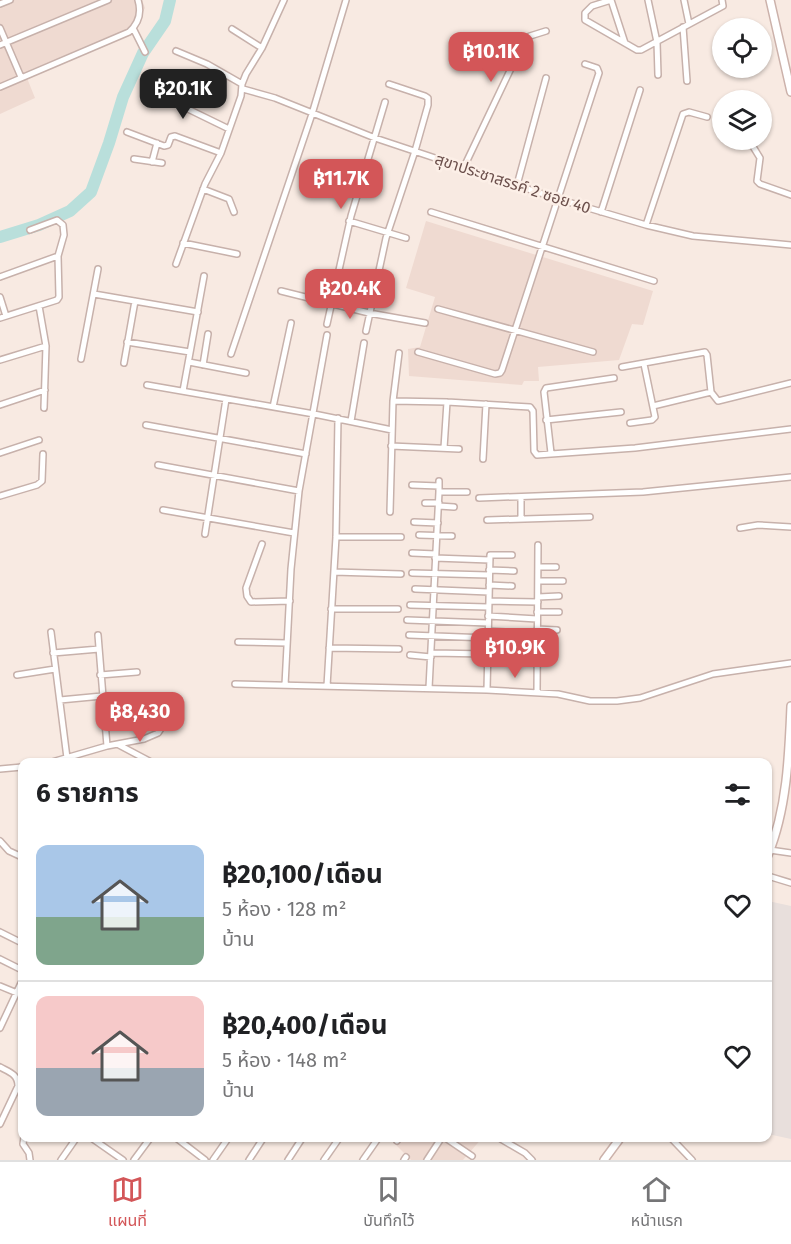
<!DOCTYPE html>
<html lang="th">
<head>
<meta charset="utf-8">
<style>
	body { margin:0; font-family:"Fira Sans","Noto Sans Thai",sans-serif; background:#f6f6f6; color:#202124; height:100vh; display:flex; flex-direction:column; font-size:22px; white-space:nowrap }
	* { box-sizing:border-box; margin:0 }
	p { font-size:20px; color:#757577 }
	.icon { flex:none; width:33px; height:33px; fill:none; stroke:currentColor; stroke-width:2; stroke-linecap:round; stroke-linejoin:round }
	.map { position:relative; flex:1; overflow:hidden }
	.sheet { position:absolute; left:18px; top:758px; width:754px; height:384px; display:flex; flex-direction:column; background:#fff; border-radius:12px; box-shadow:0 2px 4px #0004 }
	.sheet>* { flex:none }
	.fabs { position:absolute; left:712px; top:18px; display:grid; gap:12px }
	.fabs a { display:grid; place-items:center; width:60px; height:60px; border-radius:50%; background:#fff; box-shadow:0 2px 4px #0004; font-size:30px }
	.price { position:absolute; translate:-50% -51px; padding:0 14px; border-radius:12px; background:#d35658; color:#fff; font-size:20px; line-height:39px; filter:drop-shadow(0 2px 3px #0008) }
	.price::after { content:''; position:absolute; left:50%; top:36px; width:18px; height:14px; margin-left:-9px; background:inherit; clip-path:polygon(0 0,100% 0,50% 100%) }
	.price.active { background:#222; color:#fff }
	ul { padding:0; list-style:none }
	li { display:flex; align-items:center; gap:18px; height:150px; padding:0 18px }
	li+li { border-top:2px solid #e0e0e0 }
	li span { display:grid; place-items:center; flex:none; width:168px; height:120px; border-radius:12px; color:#555 }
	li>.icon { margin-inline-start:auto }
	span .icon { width:72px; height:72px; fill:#fffc; stroke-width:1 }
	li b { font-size:26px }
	h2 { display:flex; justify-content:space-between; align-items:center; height:72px; padding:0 18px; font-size:26px }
	.tab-bar { display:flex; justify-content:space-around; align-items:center; height:84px; border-top:2px solid #e0e0e0; background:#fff; font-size:16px; color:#757577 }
	.tab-bar a { display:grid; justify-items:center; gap:3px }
	.tab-bar .active { color:#d35658 }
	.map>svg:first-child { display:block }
	.residential { fill:#efdad1 }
	.industrial { fill:#e8dfdc }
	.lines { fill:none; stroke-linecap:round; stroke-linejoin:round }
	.river { stroke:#b9dfdb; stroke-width:12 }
	.street-casing { stroke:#c7b1ab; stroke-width:8 }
	.secondary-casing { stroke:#ccb2ab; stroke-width:10 }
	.street { stroke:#fff; stroke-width:5 }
	.secondary { stroke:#fff; stroke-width:7 }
	.labels { text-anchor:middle; stroke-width:5; stroke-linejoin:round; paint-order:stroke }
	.street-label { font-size:16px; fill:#6c504c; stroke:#fcefe7 }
</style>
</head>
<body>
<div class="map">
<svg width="791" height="1160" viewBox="0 0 791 1160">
	<rect width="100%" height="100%" fill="#f8eae2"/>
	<path class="residential" d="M0 0H142L145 8 130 34 27 78 35 98 0 114Z
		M426 221 653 291 643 325 632 324 619 360 538 367 539 381H524L522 385 409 376 408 349 420 347 435 297 406 288Z
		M397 1137H483L463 1160H411L393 1142Z"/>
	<path class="industrial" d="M768 901 791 906V1139L768 1134Z"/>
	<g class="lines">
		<path class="river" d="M0 237 39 225 70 211 91 192 109 143 123 97 143 53 165 21 170 0"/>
		<defs>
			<path id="street" d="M611 0 592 6 585 13V20L637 50H641L721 7 723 6 722 0
				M611 0 625 43
				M648 0 657 42 658 75
				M684 0 689 24
				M0 4 10 0
				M683 27 687 81
				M0 28 21 77
				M133 28 145 52
				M232 29 262 48
				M0 45 108 0
				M176 51 207 64 242 84
				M0 87 129 32C139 23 142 13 138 0
				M147 89 229 129
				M243 89 275 98 375 138 558 199 646 225 693 236 791 245
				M127 132 164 146 168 145 171 137 175 136 221 153
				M749 140 760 158 757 181 760 184 791 195
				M134 159 162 163
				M152 162 157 143
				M464 167 525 39 530 36 546 31
				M517 185 546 78
				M203 189 229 199 234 212
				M431 212 654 281
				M601 212 640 90
				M349 221 406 238
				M646 225 683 114 689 112 707 117
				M183 243 237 254
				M176 264 205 184 221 153 241 96 242 84 246 74 262 48 284 0
				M0 277 58 256
				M281 291 369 313 425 323
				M94 294 198 312
				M0 297 6 316
				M39 306 46 346 44 408
				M438 309 593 352
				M0 318 57 300 59 297 58 256 64 235 63 225 57 220 30 230
				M327 324 351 216 385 102
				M366 331 386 238 415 151 428 105V98L425 96 389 84
				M127 342 190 352
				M418 352 495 374 500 373 502 370 599 73 597 68 585 64
				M231 354 312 114 346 0
				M81 359 98 269
				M0 360 46 346
				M189 362 246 373
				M124 363 135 301
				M203 365 208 334
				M622 367 705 352 707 355 711 392 718 401 791 383
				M147 385 314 414 392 430
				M183 391 204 276
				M393 401 447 402 530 407 533 411 534 451 537 455 635 448 791 429
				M0 405 45 390
				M653 406 711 392
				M273 407 291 323
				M546 420 621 412
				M351 421 364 343
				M630 423 652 420 655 417 644 364
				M146 425 306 454
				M391 446 459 449
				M444 448 447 402
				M0 453 39 440
				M551 453 544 392 546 388 614 378
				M483 459 486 404
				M158 465 299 491
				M439 481V492H467
				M412 485 439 486
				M0 496 37 485 42 481 43 454
				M521 497V519
				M479 498 643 492 791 477
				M425 503H439
				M439 506 454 507
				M163 510 294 533
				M390 512 393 401 399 353
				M487 520 590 517
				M414 522 438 523
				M740 528 758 525 791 527
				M205 534 226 399
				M419 535 452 536
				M336 537H401
				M262 544 246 588 247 596 251 602 290 601
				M412 553 436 554
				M435 558 490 560
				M538 567H556
				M489 570 514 571
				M334 572 401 574
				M412 573 489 575
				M538 581H563
				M489 585 512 586
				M415 589 489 592
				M538 597 559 596
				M489 601 538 602
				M410 605 488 607
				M331 609H398
				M537 612H559
				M488 616 537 619
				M407 620 488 623
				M537 629 557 630
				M488 631 537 634
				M51 632 67 758
				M98 635 107 746
				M409 635 488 638
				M238 642 287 643
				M329 648 399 649
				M487 650 537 653
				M53 653 99 649
				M432 653 487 654
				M410 655 431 657
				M17 675 55 669
				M100 675 137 672
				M235 684 487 690 558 694 590 701H617L640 698 713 674 791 663
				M285 685 291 569 299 491 327 335
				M327 686 336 537 338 418
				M429 688 439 492
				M487 690 490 555H512
				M537 692 538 545
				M60 700 102 696
				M104 717 139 713
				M119 745 151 762
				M52 762 107 746 144 739 158 733 162 727
				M0 769 22 767
				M0 841 9 851 22 857
				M770 850 791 853
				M768 876 791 883
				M0 932 22 943
				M0 959 22 970
				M0 986 17 993
				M0 1028 22 981
				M0 1067C9 1072 18 1074 18 1086L0 1124
				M24 1137 23 1144 29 1153 30 1160
				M90 1137 123 1160
				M175 1137 205 1160
				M444 1137 472 1156
				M670 1137 692 1160
				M501 1139 525 1153 532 1160
				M397 1141 399 1137
				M61 1160 77 1137
				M134 1160 151 1137
				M213 1160 229 1137
				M249 1160 264 1137
				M288 1160 303 1137
				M324 1160 340 1137
				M363 1160 379 1137
				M404 1160 406 1157
				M427 1160 442 1137"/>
			<path id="secondary" d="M770 0 791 92
				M768 855C787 809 789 755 791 706
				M604 1160 621 1137"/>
		</defs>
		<use href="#street" class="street-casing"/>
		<use href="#secondary" class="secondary-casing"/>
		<use href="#street" class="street"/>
		<use href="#secondary" class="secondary"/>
	</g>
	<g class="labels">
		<g class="street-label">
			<text transform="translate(513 183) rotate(18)" y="6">สุขาประชาสรรค์ 2 ซอย 40</text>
		</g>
	</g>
</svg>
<div class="fabs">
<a><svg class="icon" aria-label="locate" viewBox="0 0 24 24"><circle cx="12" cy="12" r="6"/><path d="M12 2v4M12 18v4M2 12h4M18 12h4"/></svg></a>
<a><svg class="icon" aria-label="layers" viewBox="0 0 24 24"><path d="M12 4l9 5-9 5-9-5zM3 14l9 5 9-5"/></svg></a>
</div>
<b class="price" style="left:491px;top:83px">฿10.1K</b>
<b class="price active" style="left:183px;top:120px">฿20.1K</b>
<b class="price" style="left:341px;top:210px">฿11.7K</b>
<b class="price" style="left:350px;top:320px">฿20.4K</b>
<b class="price" style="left:515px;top:679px">฿10.9K</b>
<b class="price" style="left:140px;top:743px">฿8,430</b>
<section class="sheet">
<h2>6 รายการ<svg class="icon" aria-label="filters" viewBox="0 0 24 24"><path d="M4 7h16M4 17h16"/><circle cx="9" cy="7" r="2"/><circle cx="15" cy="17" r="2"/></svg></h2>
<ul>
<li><span style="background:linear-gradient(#a9c7e8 60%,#7fa58c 0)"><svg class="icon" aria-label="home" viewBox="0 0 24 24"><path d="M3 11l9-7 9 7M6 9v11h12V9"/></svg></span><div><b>฿20,100/เดือน</b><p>5 ห้อง · 128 m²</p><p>บ้าน</p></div><svg class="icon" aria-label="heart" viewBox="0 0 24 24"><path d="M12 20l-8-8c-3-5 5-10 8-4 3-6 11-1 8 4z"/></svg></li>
<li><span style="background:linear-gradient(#f6c9c9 60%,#9aa5b1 0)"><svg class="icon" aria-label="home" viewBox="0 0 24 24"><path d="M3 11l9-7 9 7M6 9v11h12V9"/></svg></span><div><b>฿20,400/เดือน</b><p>5 ห้อง · 148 m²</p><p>บ้าน</p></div><svg class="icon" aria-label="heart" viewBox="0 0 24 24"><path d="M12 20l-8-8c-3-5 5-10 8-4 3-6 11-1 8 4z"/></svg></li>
</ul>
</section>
</div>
<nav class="tab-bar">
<a class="active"><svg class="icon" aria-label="map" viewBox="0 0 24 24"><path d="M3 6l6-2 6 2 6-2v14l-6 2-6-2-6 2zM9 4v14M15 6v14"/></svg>แผนที่</a>
<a><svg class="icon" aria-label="saved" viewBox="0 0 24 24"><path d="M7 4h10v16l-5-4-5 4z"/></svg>บันทึกไว้</a>
<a><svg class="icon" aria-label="home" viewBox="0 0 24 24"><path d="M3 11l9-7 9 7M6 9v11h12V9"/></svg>หน้าแรก</a>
</nav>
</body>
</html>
